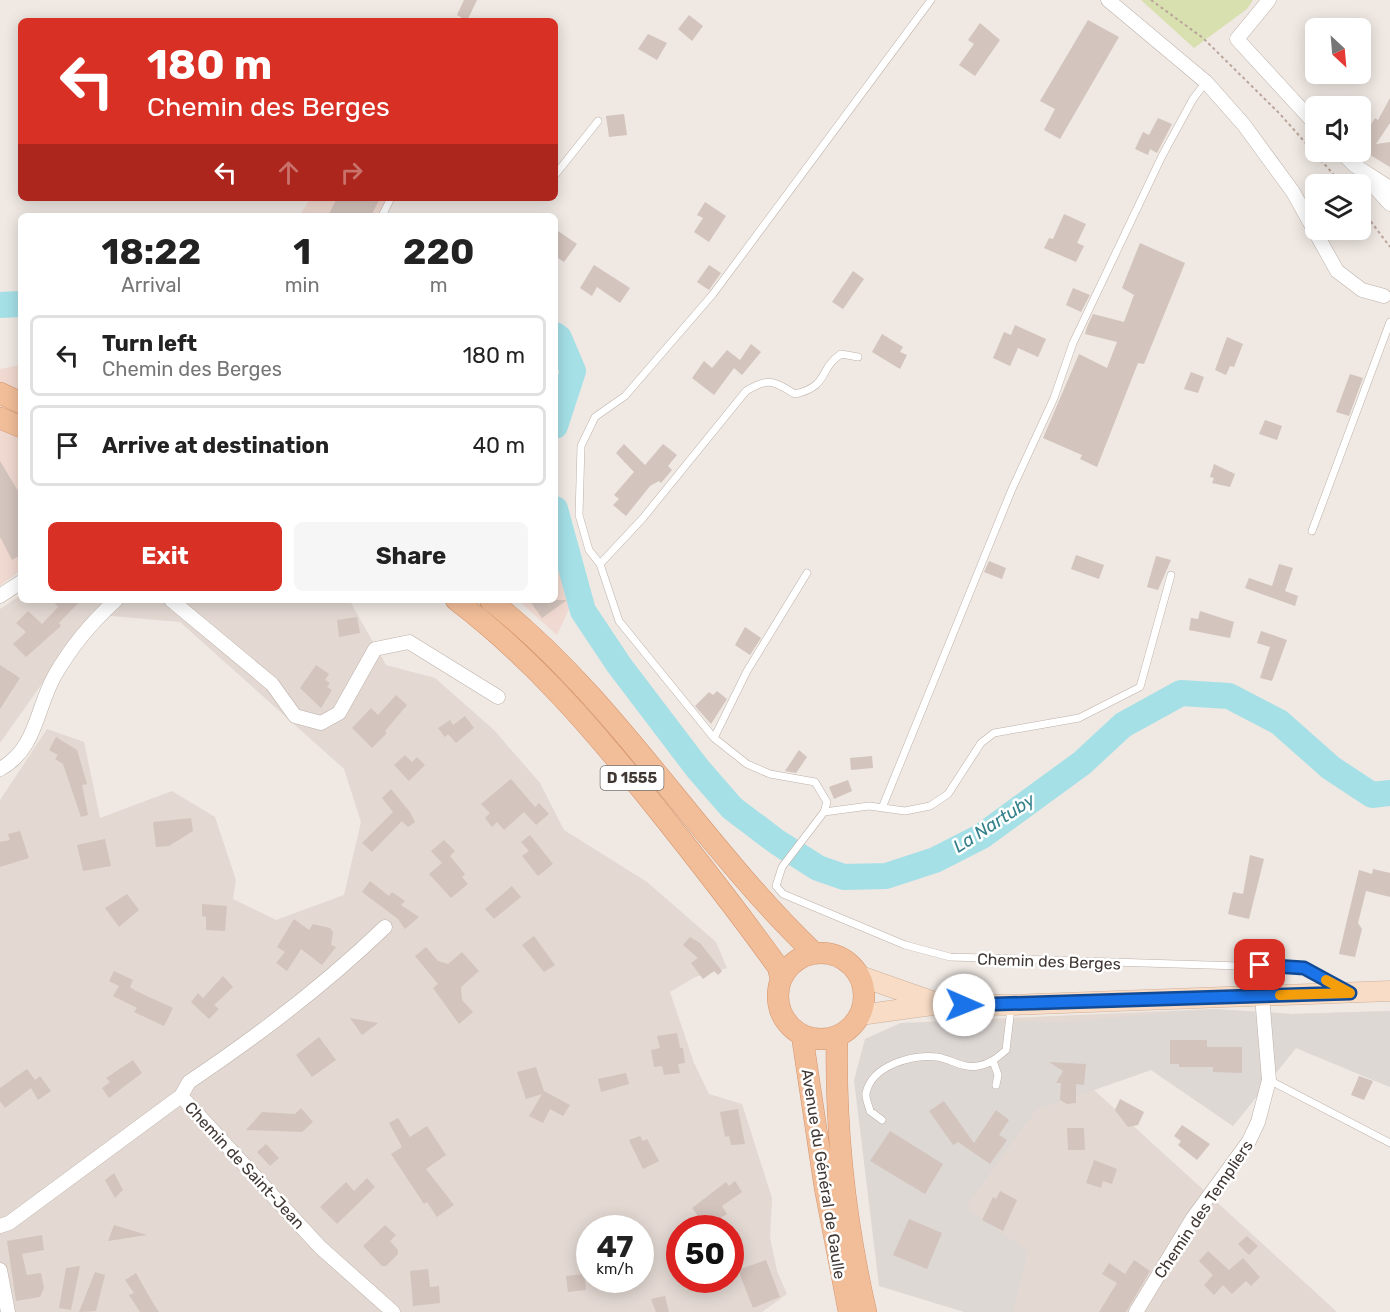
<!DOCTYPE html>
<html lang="en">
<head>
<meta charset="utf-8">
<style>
	:root { --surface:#fff; --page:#f6f6f6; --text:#222; --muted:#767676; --line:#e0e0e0; --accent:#d93025 }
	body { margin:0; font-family:Rubik,sans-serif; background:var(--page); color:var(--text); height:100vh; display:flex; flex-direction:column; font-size:22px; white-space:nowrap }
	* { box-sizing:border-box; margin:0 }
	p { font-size:20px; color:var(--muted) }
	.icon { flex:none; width:33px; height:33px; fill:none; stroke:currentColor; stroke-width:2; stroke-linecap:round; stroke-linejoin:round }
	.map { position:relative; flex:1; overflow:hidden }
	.details { position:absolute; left:18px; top:213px; width:540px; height:390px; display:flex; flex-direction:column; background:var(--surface); border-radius:9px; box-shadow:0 3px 15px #0003 }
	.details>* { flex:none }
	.hud { position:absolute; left:18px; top:18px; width:540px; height:183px; border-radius:9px; box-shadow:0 3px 15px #0003; background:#d93025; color:#fff; overflow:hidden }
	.needle { width:39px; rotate:154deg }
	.tools { position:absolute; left:1305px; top:18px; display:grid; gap:12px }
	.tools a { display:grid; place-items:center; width:66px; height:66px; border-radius:9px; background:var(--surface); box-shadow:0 3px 15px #0003; font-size:30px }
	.speed { position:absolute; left:576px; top:1215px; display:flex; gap:12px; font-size:30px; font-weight:700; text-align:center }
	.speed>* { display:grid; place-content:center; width:78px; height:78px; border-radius:50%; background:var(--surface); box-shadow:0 3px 15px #0003; line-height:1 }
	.speed small { font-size:15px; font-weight:400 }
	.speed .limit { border:9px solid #d22; background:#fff; color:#111 }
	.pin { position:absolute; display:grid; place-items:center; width:51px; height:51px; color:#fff; margin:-26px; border-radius:12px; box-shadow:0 3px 9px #0006 }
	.me { position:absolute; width:66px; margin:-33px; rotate:91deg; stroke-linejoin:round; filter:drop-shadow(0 0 4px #0008) }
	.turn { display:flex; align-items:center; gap:21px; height:126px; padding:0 30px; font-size:27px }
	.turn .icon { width:78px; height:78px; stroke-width:2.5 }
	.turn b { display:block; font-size:42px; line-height:51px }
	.lanes { display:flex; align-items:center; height:57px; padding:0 30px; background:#0003; justify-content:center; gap:30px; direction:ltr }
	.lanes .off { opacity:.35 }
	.eta { display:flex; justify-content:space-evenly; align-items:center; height:102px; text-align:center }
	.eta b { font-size:36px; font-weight:700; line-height:42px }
	.cta { display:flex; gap:12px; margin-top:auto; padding:12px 30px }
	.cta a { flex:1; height:69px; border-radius:9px; background:var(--accent); color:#fff; font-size:24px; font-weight:700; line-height:69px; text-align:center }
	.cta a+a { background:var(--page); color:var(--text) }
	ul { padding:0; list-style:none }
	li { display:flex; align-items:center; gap:18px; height:81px; margin:0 12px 9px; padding:0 18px; border:3px solid var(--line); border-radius:9px }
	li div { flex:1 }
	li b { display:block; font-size:22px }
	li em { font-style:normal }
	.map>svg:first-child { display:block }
</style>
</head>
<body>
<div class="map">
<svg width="1390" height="1312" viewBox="0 0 1390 1312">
	<rect width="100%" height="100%" fill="#efe8e3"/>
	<path fill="#e3d8d2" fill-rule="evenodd" d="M21,595V600H345L351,603L386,665L435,678L494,730L540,783L564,830L647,882L716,942L727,968L695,977L670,992L694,1063L709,1094L742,1104L772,1198L770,1237L777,1271L787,1294L762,1312H0V800L47,729L84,742L100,818L172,791L215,817L236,880L233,899L276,920L344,895L361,822L344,769L180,622L100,615L46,678L0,743V609ZM590,1228H640V1280H590ZM680,1228H730V1280H680Z
		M1213,1009L1292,1014L1390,1011V1087L1296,1048L1233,1126L1151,1070L1094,1090L1337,1312H964L865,1039L901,1023Z"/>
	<path fill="#f0d9d0" d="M311,198H395L386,216H299Z
		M21,365V570L0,586V369Z
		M555,553L570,607L557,635L518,600H555Z"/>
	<path fill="#ded8d5" d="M1213,1009L1292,1014L1390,1011V1087L1296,1048L1233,1126L1151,1070L1036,1110L966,1207L1028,1251L1013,1312H964L879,1286L854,1080L865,1039L901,1023L1078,1021Z"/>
	<path fill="#d9e0b0" d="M1141,0H1253L1247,9L1194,48Z"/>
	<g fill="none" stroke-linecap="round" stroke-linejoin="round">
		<path stroke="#a5e0e7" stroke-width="26" d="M0,305L21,304
			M555,335L559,338L573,371L555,426
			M555,509L583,611L619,665L698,769L732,808L777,842L818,868L844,877L886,876L935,860L982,836L1082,763L1123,725L1181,693L1229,696L1279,722L1331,768L1372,795L1390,793"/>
	</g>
	<path fill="#d3c4bd" d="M464,0H477L467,21L457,15Z
		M689,15L703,26L692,41L678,29Z
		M1088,20L1119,37L1060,139L1044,130L1055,109L1040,101Z
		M980,23L1000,40L975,76L959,65L974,44L968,40Z
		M648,34L667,43L657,60L638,49Z
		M1390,98V123L1376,144L1390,142V167L1360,149V122L1369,128L1375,118L1378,120Z
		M624,114L627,135L609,137L606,116Z
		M1158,118L1172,124L1157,153L1150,149L1148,155L1135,149L1143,132L1149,135Z
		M337,198H380L371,216H328Z
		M705,202L726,216L709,242L694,232L703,218L697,215Z
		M1064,214L1086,224L1077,243L1084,246L1076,262L1044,248L1049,238L1053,239Z
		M555,229L577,244L564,262L555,256Z
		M1140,243L1185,263L1144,364L1138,363L1097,467L1080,459L1082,455L1043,438L1079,354L1107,368L1117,342L1085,334L1087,327L1093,314L1124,322L1134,295L1122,288Z
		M594,265L630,288L620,303L597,287L592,296L580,288Z
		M709,265L721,273L709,290L697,282Z
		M853,271L864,279L843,309L832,302Z
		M1073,288L1090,295L1081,312L1066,305Z
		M1015,325L1046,339L1038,357L1018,348L1010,366L993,358L1004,332L1011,335Z
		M882,334L903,347L900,352L907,355L900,369L872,352Z
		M1227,337L1243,344L1234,367L1230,366L1226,375L1215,370Z
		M751,344L761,352L742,375L734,368L714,395L692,378L704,361L712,368L727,350L740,360Z
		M1191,372L1204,377L1198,393L1184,389Z
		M1350,374L1363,378L1349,416L1336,412Z
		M1265,420L1282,426L1277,440L1259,434Z
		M624,444L645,465L663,444L677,455L668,466L672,470L661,483L659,481L650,486L626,516L613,505L619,499L614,495L634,472L616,453Z
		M0,461L21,496V555L12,560L0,537Z
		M1214,464L1235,474L1230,487L1212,483L1214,478L1210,477Z
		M1076,555L1104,565L1099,579L1071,569Z
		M1156,556L1171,560L1158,590L1147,587Z
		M989,561L1006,568L1002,579L984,572Z
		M1279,564L1293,568L1285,591L1298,596L1295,606L1245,588L1249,578L1272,586Z
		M52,600H81L59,623L61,626L26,657L13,644L26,632L16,623L28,611L42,624L58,607Z
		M529,600H567L542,618Z
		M1200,611L1234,622L1230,638L1189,630L1191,618L1198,619Z
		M357,617L360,633L339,637L337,620Z
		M745,627L761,638L750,655L735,645Z
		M1261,631L1287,640L1272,681L1260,678L1270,647L1257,643Z
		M0,665L20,678L0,709Z
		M316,665L329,674L325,680L330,683L327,687L332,690L321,708L300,688Z
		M717,691L727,699L711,724L695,706L709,692L713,695Z
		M396,695L407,705L385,731L387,733L372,748L352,728L371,708L378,715Z
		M465,716L474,728L456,743L448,734L445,737L438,728L450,720L453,725Z
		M56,737L77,750L87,784L82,785L88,815L81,817L63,764L55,759L58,755L49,750Z
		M799,750L807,757L796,773L785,771Z
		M405,755L412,762L417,757L425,765L409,781L394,765Z
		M872,756L873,768L851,770L850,758Z
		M511,779L535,807L539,803L549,814L536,825L524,812L504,830L497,822L492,827L485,818L490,813L481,804Z
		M848,780L852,791L834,799L829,787Z
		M391,789L410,812L415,822L408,827L402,821L372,852L362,843L393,812L382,798Z
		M191,818L193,831L169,846L156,847L153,822Z
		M20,831L29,858L0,867V842L10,840L8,834Z
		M530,835L553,864L538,876L522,856L529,851L521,842Z
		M105,839L111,866L83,871L77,845Z
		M444,840L455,851L450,856L465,874L462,877L468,884L451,898L429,874L442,863L431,851Z
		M1250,855L1264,859L1249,919L1228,914L1233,892L1243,894Z
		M1373,869L1390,873V897L1366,891L1358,923L1362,929L1355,957L1339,954L1359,870L1372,874Z
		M370,881L389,896L392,892L405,901L401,905L419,917L405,929L398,919L362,892Z
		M512,886L521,897L494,919L485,909Z
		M127,894L139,910L119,927L105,908Z
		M202,904L227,906L225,931L206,930V917L202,916Z
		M294,919L309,930L313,924L330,928L333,932L331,945L336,947L322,965L301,949L287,971L276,963L285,952L277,947Z
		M534,936L555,965L544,972L522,945Z
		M690,937L700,943L722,971L718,975L714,971L703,979L691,963L698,958L683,945Z
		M426,947L438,961L448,964L462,952L479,971L461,987L462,1000L473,1012L459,1024L433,988L438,984L415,956Z
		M114,971L133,980L130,987L136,991L173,1008L164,1026L134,1012L137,1008L113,996L119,986L109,981Z
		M223,976L233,987L214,1005L219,1009L209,1019L191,1002L198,993L203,998Z
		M350,1018L378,1023L362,1035Z
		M677,1033L680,1048H683L685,1063L678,1064L680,1073L664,1075L662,1066L654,1067L651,1050L660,1048L657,1036Z
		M319,1037L336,1060L312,1077L296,1055Z
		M1170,1040H1207V1047H1242V1073L1213,1072V1067H1179V1064H1170Z
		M133,1060L142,1073L109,1098L102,1088L110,1082L106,1078Z
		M1049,1062L1086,1064L1084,1085L1076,1084V1103L1067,1104L1060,1100L1061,1083H1056L1063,1071Z
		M536,1067L544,1091L570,1105L563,1116L550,1109L543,1123L529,1116L542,1094L526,1099L517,1072Z
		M27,1069L35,1080L40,1076L51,1091L38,1100L31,1088L5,1108L0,1101V1088Z
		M626,1073L629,1084L601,1092L598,1079Z
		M1359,1076L1373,1081L1364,1100L1351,1095Z
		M1120,1099L1144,1112L1138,1125L1128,1127L1115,1110Z
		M944,1101L974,1143L996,1110L1009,1120L999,1135L1007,1140L990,1164L958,1142L953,1145L929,1111Z
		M301,1108L313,1122L302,1132L246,1130L262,1112L295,1114Z
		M738,1109L745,1144L731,1145L729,1136L725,1137L720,1112Z
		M398,1118L410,1137L427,1126L446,1155L426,1169L454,1205L437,1217L427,1202L424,1204L391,1154L402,1147L389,1123Z
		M1182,1125L1210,1144L1197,1160L1178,1145L1181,1141L1174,1136Z
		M1067,1128H1084L1085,1150H1068Z
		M890,1131L943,1164L925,1194L870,1161Z
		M640,1136L643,1141L647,1139L659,1161L643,1169L629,1140Z
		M266,1144L279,1158L270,1166L257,1152Z
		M1094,1160L1117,1169L1112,1184L1103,1181L1101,1188L1086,1183Z
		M114,1173L123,1190L115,1198L105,1180Z
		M367,1178L375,1187L337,1224L320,1207L346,1182L354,1191Z
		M735,1181L742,1192L722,1206L727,1214L714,1222L709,1215L701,1220L692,1208L726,1182L729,1186Z
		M1000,1191L1017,1200L1003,1231L982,1220L993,1197L996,1199Z
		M909,1219L942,1233L927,1269L893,1255Z
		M114,1225L147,1235L108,1241Z
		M385,1225L396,1235L390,1241L398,1250V1254L386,1266H382L363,1246Z
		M42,1235L44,1250L22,1254L27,1275L41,1273L44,1288L40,1297L16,1301L7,1241Z
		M1247,1236L1258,1246L1249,1255L1238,1244Z
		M1208,1251L1229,1270L1243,1258L1260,1277L1251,1286L1246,1281L1232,1294L1223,1285L1214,1295L1204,1285L1213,1275L1199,1261Z
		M766,1260L780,1297L753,1308L738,1270Z
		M1134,1260L1150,1271L1126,1312H1099L1117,1283L1102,1274L1109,1263L1125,1274Z
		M80,1266L71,1310L59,1308L66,1268Z
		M428,1269L430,1287L439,1286L440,1303L413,1306L410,1271Z
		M95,1272L105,1275L96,1311L79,1312Z
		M136,1273L153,1303L159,1312H140L129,1295L134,1293L125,1280Z
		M584,1274L586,1290L568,1292L566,1276Z
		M665,1296L669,1312H656L651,1299Z"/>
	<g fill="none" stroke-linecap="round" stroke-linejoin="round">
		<g stroke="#bdb1aa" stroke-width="8">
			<path id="lane" d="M555,175L598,121
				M382,216L391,198
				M1312,531L1390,322
				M600,564L643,518L746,391C769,377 773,381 795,394C830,386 818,369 841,354L858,357
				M1171,575L1140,687L1079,718L994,733L981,743L948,794L930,806L905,811L869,806L824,812L782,867L776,886L783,894L905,945L950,957L1304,968L1340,988
				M714,738L747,671L807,573
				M882,808L1012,489L1054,398L1073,343L1162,156L1193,99L1206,82
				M824,812L827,802L815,782L770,774L747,764L714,738L619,621L600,564L589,550L579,515L581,446L595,417L625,396L713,294L931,0
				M993,1061L998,1075L996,1085
				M1269,1080L1390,1143
				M882,1120L870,1111C869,1106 865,1098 866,1093C872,1065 913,1054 937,1057C951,1059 963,1069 978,1066C990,1064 997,1058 1006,1050L1011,1008"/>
		</g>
		<g stroke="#bdb1aa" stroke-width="15">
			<path id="street" d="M1108,0L1206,82L1244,125L1293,192L1337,271L1362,290L1384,296
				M1269,0L1237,39L1316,125
				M1341,152L1354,165L1390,188
				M1367,179L1390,204
				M0,596L21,582
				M171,600L272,684L295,716L321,723L339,713L375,649L409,642L498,697
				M0,769C37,749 36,708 55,675C71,647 92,622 116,600
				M181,1096L189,1082C259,1035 324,986 385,927
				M0,1226L9,1223L181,1096L320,1247L393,1312
				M0,1270L8,1312
				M1136,1312L1193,1218L1249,1141L1258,1122L1269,1080L1262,996"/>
		</g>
		<g stroke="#ceb09a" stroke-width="21">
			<path id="secondary" d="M860,976L934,1002
				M860,1015L940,1004L1011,1005L1390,991"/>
		</g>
		<g stroke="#d5956c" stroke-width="22">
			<path id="primary" d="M0,393L21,403
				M0,418L21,427
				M456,600C531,657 591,727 650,800C694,855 737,910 778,967L781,979
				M490,600C617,700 698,842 814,953
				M778 996a43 43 0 1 1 86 0a43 43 0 1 1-86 0Z
				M802,1035L825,1188L849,1312
				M837,1036C835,1129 845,1221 866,1312"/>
		</g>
		<path stroke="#baa59a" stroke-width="2" stroke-dasharray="3 3" stroke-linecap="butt" d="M1151,0L1203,38L1280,114L1342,184
			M1360,207L1390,247"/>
		<use href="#lane" stroke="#fff" stroke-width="7"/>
		<use href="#street" stroke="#fff" stroke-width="14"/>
		<use href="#secondary" stroke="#f8dcc5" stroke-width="20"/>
		<use href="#primary" stroke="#f2be99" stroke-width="21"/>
	</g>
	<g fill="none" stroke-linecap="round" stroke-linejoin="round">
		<g stroke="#114b97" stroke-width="15">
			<path id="route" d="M964,1005L1350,993L1304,968L1260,965"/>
		</g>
		<use href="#route" stroke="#1a73e8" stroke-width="10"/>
		<path stroke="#f59e0b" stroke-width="10" d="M1280,995L1350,993L1326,980"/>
	</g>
	<g text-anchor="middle" stroke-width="5" stroke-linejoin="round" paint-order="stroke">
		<rect fill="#fff" stroke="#7a7471" stroke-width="1.5" x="600.5" y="766" width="63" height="24" rx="4.5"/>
		<g font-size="15" font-weight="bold" fill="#413834">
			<text x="632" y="783">D 1555</text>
		</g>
		<g font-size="16" fill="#413834" stroke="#fff">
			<text transform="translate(1049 961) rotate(2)" y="6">Chemin des Berges</text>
			<text transform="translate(245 1165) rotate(47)" y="6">Chemin de Saint-Jean</text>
			<text transform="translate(824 1174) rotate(81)" y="6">Avenue du Général de Gaulle</text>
			<text transform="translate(1203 1209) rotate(-56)" y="6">Chemin des Templiers</text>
		</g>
		<g font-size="18" font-style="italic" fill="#34808b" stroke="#fff">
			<text transform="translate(994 823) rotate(-33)" y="6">La Nartuby</text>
		</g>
	</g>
</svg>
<div class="tools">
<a><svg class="needle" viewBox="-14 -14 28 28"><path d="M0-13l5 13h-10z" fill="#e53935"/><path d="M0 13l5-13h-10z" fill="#767676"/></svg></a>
<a><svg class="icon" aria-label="sound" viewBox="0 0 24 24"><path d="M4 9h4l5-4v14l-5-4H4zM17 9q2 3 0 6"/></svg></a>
<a><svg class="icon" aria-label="layers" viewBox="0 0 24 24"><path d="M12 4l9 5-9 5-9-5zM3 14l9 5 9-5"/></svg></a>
</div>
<div class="speed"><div>47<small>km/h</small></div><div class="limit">50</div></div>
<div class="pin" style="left:1260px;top:965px;background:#d93025"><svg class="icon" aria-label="arrive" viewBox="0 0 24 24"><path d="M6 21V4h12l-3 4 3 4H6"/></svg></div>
<svg class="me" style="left:964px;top:1005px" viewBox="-20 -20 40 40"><circle r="19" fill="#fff"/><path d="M0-13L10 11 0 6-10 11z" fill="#1a73e8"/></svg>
<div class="hud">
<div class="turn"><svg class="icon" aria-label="left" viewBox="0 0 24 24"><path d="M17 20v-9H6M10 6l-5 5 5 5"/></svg><div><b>180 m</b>Chemin des Berges</div></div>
<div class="lanes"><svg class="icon" aria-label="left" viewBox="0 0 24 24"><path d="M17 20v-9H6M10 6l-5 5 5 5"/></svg><svg class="icon off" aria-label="ahead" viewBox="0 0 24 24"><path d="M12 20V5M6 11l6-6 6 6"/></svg><svg class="icon off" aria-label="right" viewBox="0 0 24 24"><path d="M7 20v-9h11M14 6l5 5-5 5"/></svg></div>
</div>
<section class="details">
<div class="eta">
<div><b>18:22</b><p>Arrival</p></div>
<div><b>1</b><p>min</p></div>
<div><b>220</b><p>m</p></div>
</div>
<ul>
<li><svg class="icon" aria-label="left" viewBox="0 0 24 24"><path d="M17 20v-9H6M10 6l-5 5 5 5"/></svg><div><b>Turn left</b><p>Chemin des Berges</p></div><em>180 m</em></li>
<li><svg class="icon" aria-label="arrive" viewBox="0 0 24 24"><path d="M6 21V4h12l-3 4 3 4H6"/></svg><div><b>Arrive at destination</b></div><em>40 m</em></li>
</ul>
<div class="cta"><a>Exit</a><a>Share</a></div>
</section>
</div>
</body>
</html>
